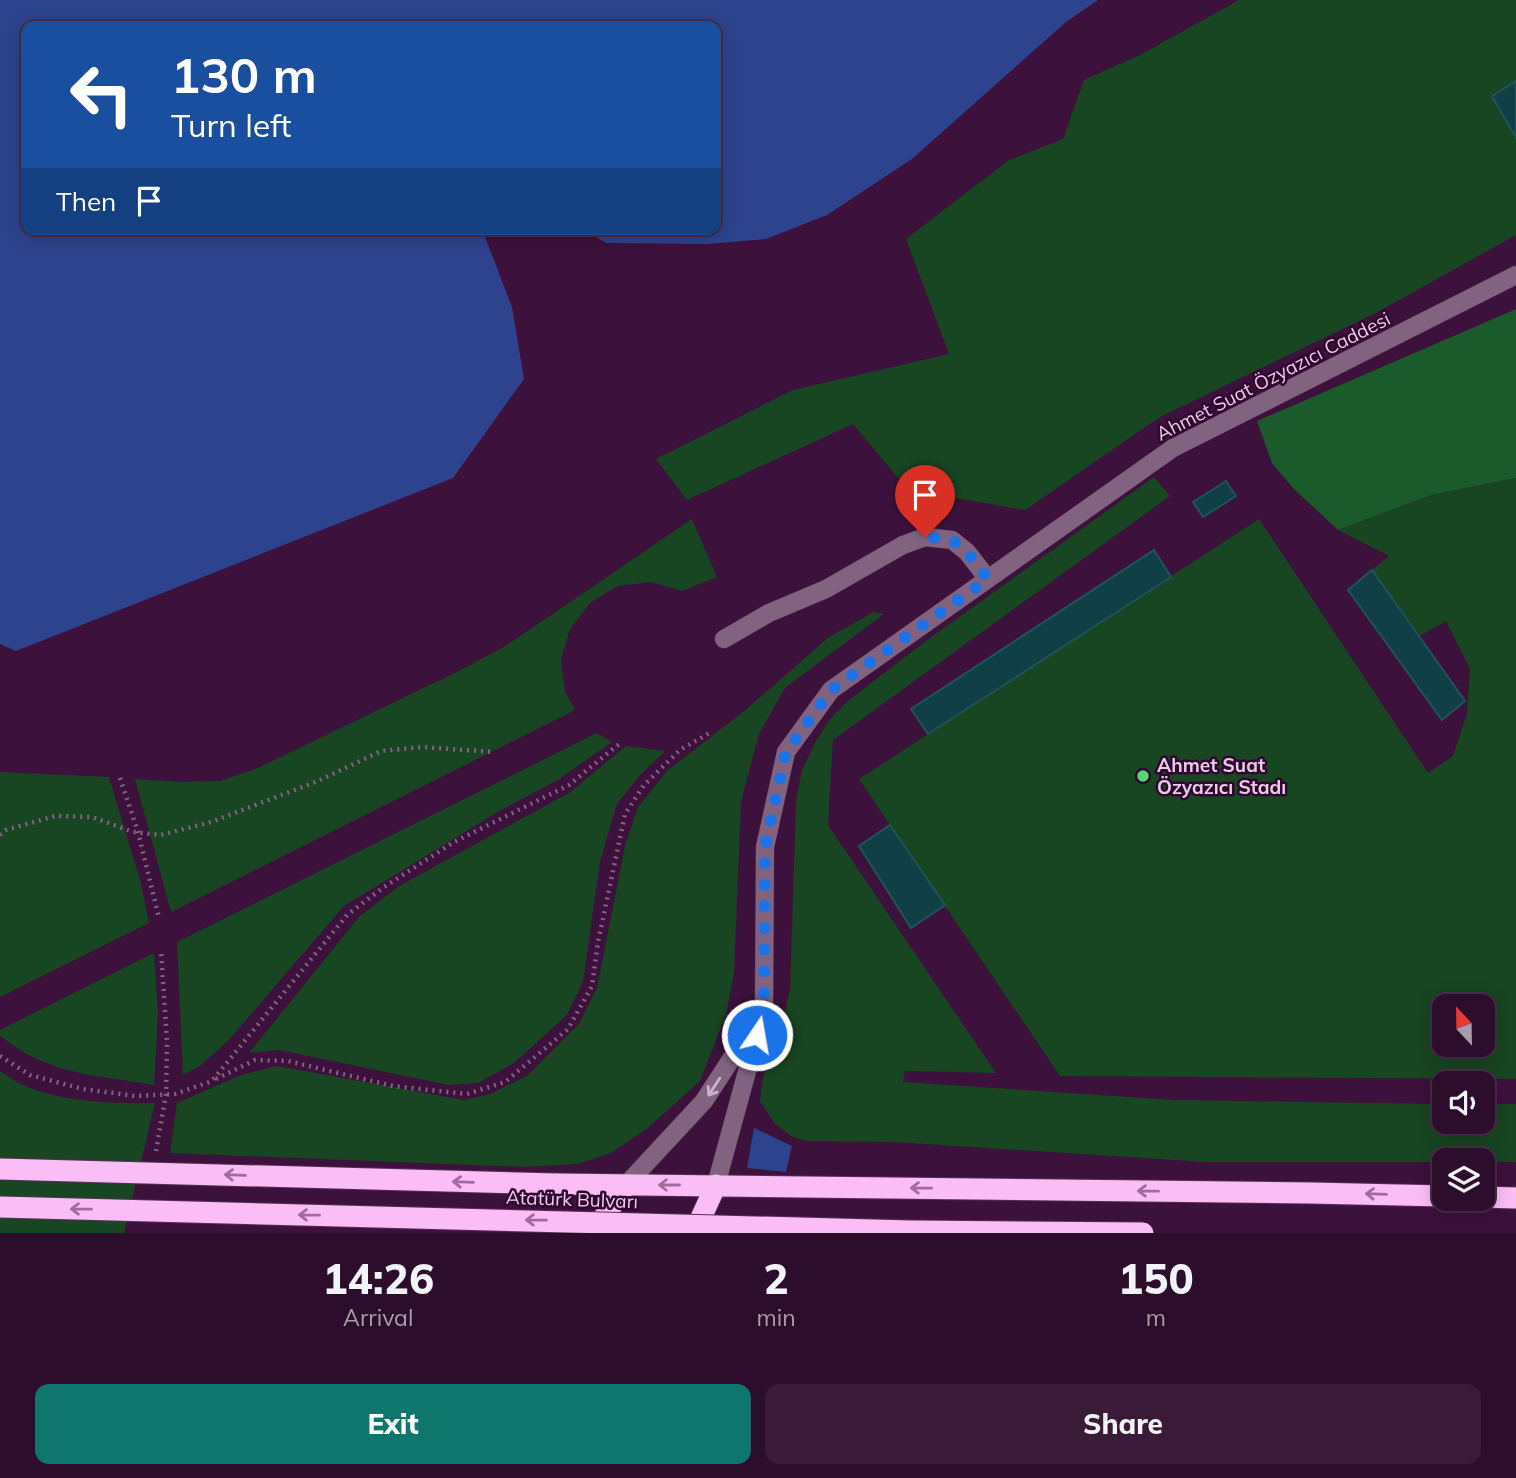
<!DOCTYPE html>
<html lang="en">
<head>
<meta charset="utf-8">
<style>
	:root { --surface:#2d0d2c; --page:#391b38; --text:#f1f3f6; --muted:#a79ca9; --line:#482d48; --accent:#0f766e }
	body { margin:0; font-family:Mulish,sans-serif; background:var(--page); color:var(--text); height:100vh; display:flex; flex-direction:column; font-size:26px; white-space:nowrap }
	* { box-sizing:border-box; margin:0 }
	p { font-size:23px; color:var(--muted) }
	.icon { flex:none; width:38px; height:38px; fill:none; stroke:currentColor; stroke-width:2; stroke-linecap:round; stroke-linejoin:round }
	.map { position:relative; height:1233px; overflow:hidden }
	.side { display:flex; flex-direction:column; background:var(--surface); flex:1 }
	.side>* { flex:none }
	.top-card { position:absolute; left:21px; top:21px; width:700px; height:214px; border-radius:14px; box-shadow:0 4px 18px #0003,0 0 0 2px var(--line); background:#1a4fa0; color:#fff; overflow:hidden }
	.needle { width:46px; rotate:338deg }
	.controls { position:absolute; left:1432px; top:994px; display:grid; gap:14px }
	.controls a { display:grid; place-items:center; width:63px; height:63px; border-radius:14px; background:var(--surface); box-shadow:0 4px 18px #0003,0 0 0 2px var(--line); font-size:35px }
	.pin { position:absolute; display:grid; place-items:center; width:60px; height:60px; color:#fff; margin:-72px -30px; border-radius:50% 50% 50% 0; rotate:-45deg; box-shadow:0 0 7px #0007 }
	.pin .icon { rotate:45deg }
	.me { position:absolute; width:77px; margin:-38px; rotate:12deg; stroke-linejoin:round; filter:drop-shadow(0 0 5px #0008) }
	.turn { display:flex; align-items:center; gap:24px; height:147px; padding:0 35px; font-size:32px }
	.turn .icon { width:91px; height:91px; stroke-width:2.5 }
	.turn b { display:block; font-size:49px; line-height:60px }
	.then { display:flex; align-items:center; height:66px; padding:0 35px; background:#0003; gap:14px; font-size:26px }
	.eta { display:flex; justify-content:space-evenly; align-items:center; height:119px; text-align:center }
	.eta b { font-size:42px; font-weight:800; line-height:49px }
	.button { display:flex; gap:14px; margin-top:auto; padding:14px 35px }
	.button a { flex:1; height:80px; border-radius:14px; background:var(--accent); color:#fff; font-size:28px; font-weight:800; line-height:80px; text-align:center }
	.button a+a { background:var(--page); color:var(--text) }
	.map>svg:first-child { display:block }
</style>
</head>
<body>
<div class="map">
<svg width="1516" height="1233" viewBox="0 0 1516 1233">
	<rect width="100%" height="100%" fill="#3c113b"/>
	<path fill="#184522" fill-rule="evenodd" d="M1239,0H1516V235L1376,313L1160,417L1025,510L908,490L853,424L687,500L656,459L793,390L949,354L906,239L1009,160L1063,139L1084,80L1140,55Z
		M1154,477L1170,496L833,740L828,825L996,1073L905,1071L903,1082L1175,1100L1444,1104V1122H1482V1104H1516V1162H1205L894,1142L806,1141L791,1136L775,1124L760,1101L763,1077L782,1022L790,990L796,801L802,770L816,741L830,719L849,700L930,638Z
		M1516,478V1079L1060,1076L859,779L1259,519L1428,773L1453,756L1467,713L1470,669L1446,621L1420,636L1372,570L1389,556L1338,530L1431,495ZM1444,1006H1482V1045H1444Z
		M692,519L717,577L682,591L651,582L618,586L590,603L570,629L561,660L565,692L575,710L171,912L135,779L181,782L220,781L258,768L463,669L507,645Z
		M874,612L884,614L785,688L759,734L741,802L734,973L726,1015L700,1081L648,1128L611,1153L578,1164L525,1167L170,1153L177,1103L241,1075L277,1066L464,1100L490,1094L527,1076L579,1024L597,988L625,846L638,807L667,771L743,712L829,637Z
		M597,733L612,742L558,780L501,810L344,906L228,1041L200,1066L183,1075L177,942Z
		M626,746L665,751L641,774L617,804L600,862L583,982L567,1015L514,1063L478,1083L449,1085L279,1050L249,1053L359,917L399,886L569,793Z
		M0,772L109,777L141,883L149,923L0,997Z
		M154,953L158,1014L154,1085C94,1075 50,1075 0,1036V1030Z
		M0,1071C8,1076 15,1082 24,1085C58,1102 117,1104 155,1103L124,1233H0Z"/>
	<path fill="#1b5b2b" d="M1516,309V478L1431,495L1338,530L1294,489L1272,463L1257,421Z"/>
	<path fill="#2e438d" d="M0,0H1098L1066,22L912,159L827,215L766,239L707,244L606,243L582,229H716V26H26V229H482L512,307L524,379L453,478L16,651L0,644Z
		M754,1128L792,1146L786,1172L747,1168Z"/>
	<path fill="#103f46" stroke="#21535a" stroke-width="2" d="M1516,81V138L1492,96Z
		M1226,481L1236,496L1203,517L1193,502Z
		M1154,550L1171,577L928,734L911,709Z
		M1372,570L1465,701L1442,720L1348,590Z
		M890,825L945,905L911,928L859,846Z"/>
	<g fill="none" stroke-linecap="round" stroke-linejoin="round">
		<g stroke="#582f56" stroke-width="19">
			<path id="minor" d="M724,639L769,613L826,589L903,545L925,537L952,540L967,552L988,579
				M626,1185L704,1101L754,1024
				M716,1185L764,1009L765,847L786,752L831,690L1173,448L1516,275"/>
		</g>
		<g stroke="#582f56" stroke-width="23">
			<path id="highway" d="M556,1184L1311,1193L1444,1196
				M1482,1197L1516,1198
				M593,1233L626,1185
				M694,1233L716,1185"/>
		</g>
		<path stroke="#856184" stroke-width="4.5" stroke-dasharray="2 5" stroke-linecap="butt" d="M120,778L138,832L159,918
			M0,835L6,830L55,816L92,817L133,832L161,835L211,822L318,781L381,751L422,747L494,752
			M0,1056L30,1075L83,1089L135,1096L175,1094L212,1081L347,915L384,887L454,842L569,785L619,744
			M216,1079L255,1060L288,1061L393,1086L467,1094L505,1082L568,1029L592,986L598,942L625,814L644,785L680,750L711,732
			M156,1151L166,1094L167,1042L161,950"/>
		<use href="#minor" stroke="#81637f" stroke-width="18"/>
		<use href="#highway" stroke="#fabdf6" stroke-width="21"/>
		<g stroke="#582f56" stroke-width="23" stroke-linecap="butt">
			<path id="highway-bridge" d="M0,1169L556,1184
				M0,1207L910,1231L1143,1233"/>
		</g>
		<use href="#highway-bridge" stroke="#fabdf6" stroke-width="21"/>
	</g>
	<defs><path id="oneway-shaft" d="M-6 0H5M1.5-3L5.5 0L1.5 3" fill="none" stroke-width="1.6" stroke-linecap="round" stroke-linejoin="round" transform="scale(1.75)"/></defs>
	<use stroke="#ceb2cc" href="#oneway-shaft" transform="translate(714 1087) rotate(123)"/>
	<g stroke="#a06b9d">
		<use href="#oneway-shaft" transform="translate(235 1175) rotate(-178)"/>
		<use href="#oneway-shaft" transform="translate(463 1182) rotate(-178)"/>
		<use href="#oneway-shaft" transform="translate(669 1185) rotate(-180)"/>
		<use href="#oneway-shaft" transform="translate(921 1188) rotate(-179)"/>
		<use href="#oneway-shaft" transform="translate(1148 1191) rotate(-179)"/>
		<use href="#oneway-shaft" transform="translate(1376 1194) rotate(-178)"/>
		<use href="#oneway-shaft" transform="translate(81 1209) rotate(-179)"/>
		<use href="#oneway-shaft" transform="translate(309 1215) rotate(-179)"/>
		<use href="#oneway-shaft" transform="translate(536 1220) rotate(-179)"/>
	</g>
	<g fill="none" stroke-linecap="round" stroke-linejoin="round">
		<path stroke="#1a73e8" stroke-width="12" stroke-dasharray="0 21.6" d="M757,1035L764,1009L765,847L786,752L831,690L988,579L967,552L952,540L925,537"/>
	</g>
	<circle fill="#54d672" stroke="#310631" stroke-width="2.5" cx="1143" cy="776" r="7"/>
	<g text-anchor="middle" stroke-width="5" stroke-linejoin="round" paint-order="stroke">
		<g font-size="19" fill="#e8cde6" stroke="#310631">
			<text transform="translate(1273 376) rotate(-27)" y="7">Ahmet Suat Özyazıcı Caddesi</text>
			<text transform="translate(572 1199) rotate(2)" y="7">Atatürk Bulvarı</text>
		</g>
		<g font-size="19" font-weight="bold" fill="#e8cde6" stroke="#310631" text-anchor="start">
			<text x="1157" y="772">Ahmet Suat<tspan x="1157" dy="22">Özyazıcı Stadı</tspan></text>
		</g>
	</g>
</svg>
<div class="controls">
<a><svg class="needle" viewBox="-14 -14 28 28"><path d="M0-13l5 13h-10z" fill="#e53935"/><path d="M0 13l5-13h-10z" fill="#a79ca9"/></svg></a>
<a><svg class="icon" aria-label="sound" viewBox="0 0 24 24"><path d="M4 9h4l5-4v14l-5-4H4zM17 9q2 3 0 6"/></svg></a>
<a><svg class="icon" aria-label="layers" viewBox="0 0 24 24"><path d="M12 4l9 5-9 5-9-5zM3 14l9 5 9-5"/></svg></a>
</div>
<div class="pin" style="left:925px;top:537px;background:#d93025"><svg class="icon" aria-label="arrive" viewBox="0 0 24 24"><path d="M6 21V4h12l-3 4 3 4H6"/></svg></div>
<svg class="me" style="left:757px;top:1035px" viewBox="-20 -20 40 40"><circle r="17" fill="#1a73e8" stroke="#fff" stroke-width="3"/><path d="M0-11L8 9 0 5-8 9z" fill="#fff"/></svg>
<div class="top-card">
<div class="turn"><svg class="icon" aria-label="left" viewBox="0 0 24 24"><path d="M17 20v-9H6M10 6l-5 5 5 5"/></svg><div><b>130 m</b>Turn left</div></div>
<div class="then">Then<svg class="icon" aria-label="arrive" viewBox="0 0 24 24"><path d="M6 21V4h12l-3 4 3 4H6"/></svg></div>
</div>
</div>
<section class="side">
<div class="eta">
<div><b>14:26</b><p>Arrival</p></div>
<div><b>2</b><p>min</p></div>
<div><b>150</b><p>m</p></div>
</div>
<div class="button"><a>Exit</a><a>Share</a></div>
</section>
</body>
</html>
